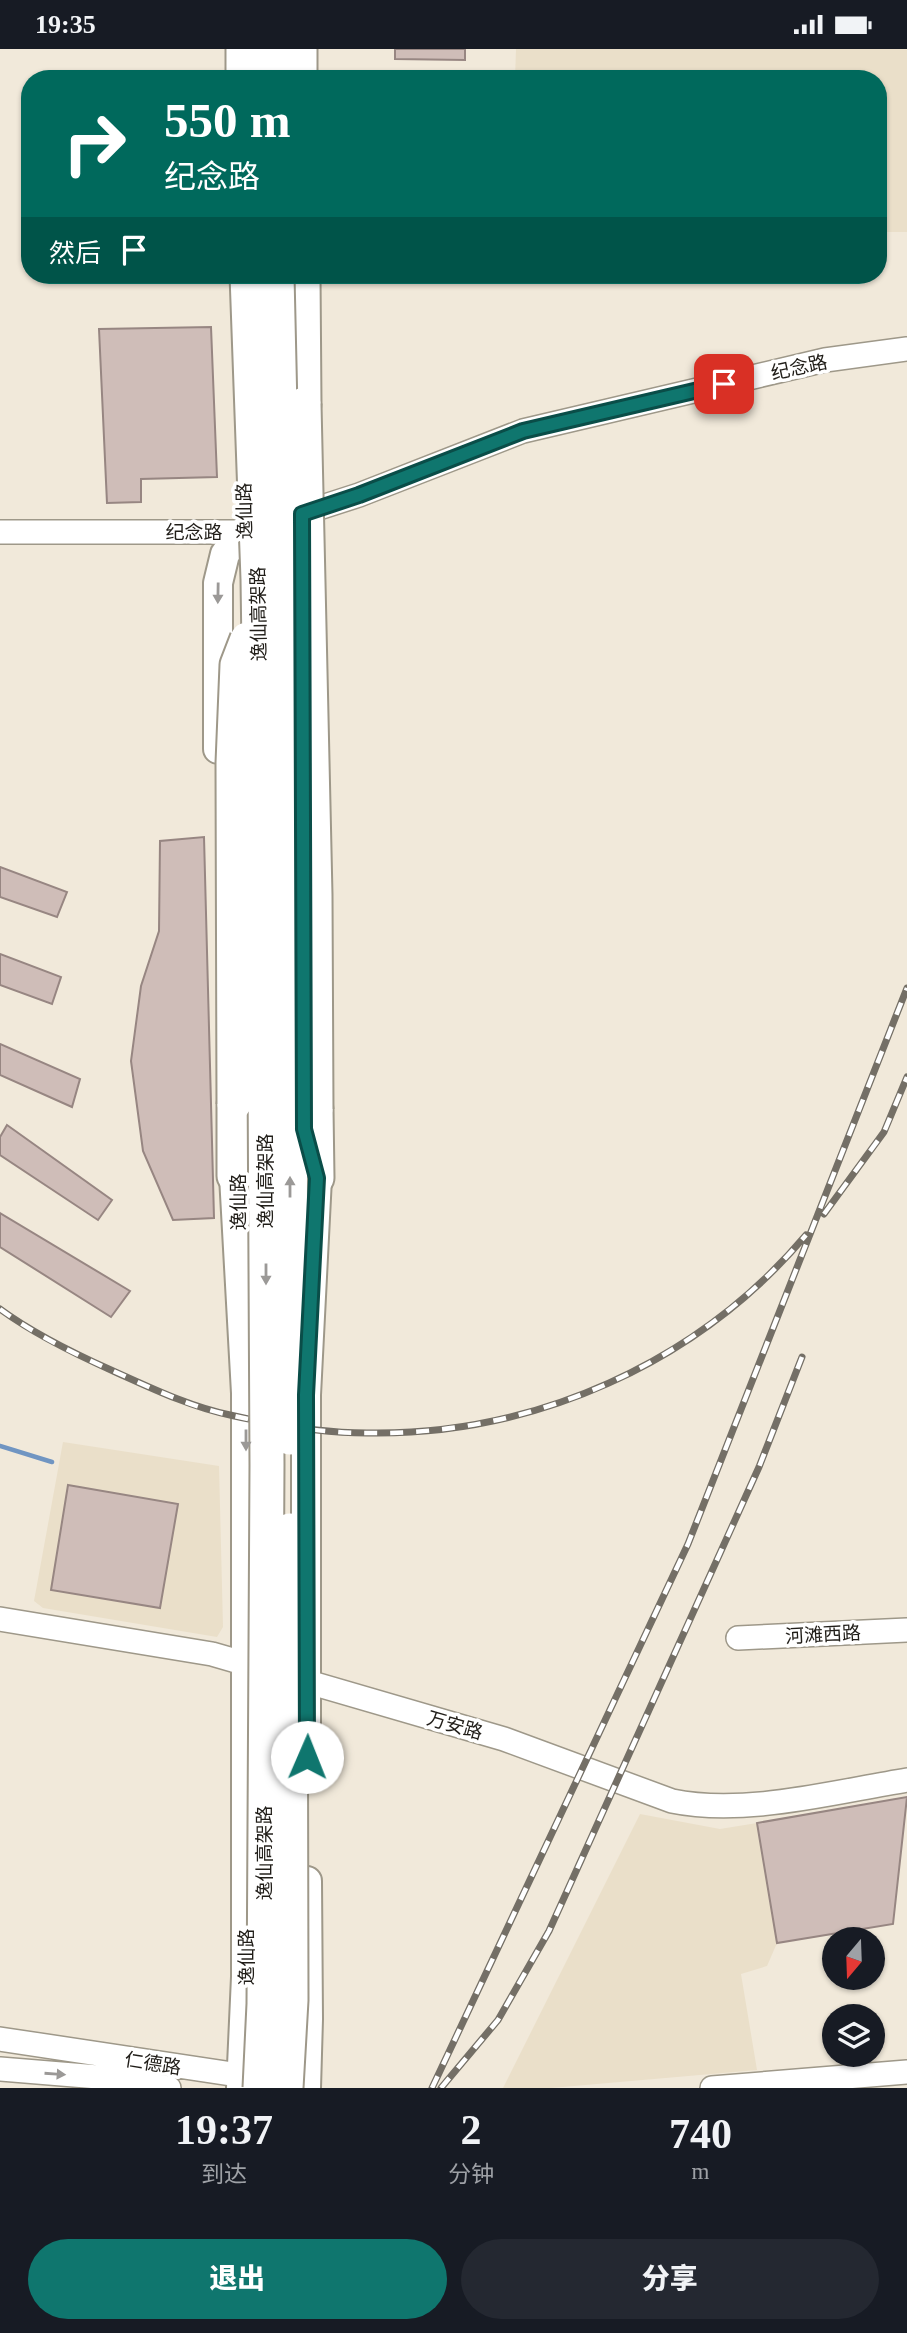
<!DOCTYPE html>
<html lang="zh">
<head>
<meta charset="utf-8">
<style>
	:root { --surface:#171b24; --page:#242831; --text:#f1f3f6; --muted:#9ea1a6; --accent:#0f766e }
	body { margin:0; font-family:"Times New Roman","Noto Sans SC",serif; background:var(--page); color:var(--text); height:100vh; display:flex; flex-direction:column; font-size:26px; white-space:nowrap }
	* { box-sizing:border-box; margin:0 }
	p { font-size:23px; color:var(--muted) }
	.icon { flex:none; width:38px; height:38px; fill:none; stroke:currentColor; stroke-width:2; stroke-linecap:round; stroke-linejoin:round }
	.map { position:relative; height:2039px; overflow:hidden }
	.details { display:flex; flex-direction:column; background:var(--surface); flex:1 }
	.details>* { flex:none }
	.guide { position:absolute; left:21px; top:21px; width:866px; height:214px; border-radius:28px; box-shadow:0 2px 5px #0004; background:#00695c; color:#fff; overflow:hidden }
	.needle { width:46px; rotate:199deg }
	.controls { position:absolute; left:822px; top:1878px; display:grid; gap:14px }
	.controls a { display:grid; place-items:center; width:63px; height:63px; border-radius:50%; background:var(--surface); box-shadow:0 2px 5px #0004; font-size:35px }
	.pin { position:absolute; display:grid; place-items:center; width:60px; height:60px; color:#fff; margin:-30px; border-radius:14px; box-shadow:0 4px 10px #0006 }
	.me { position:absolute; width:77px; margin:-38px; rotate:1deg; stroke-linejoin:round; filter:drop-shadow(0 0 5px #0008) }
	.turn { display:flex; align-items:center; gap:24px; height:147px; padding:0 28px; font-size:32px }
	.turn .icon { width:91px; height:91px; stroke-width:2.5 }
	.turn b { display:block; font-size:49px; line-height:60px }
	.then { display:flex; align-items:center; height:66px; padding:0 28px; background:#0003; gap:14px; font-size:26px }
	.eta { display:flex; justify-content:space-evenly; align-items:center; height:119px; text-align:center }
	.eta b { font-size:42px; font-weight:800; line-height:49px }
	.button { display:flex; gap:14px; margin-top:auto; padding:14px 28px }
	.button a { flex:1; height:80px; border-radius:42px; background:var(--accent); color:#fff; font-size:28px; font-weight:800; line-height:80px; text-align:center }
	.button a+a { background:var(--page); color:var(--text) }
	.status { display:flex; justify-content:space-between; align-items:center; height:49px; padding:0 35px; background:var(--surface); direction:ltr }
	.status svg { height:19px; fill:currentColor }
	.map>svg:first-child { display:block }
</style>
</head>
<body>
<div class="status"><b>19:35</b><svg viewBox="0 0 49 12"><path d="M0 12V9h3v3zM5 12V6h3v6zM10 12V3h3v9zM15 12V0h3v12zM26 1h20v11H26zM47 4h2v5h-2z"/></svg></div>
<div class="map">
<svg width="907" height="2039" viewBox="0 0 907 2039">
	<rect width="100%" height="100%" fill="#f1e9da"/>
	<path fill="#eadfc9" d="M516,0H907V183H879L878,30H515Z
		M63,1393L219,1417L223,1578L217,1588L43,1559L34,1552Z
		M640,1765L720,1780L757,1774L777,1894L767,1917L741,1925L757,2021L551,2039H503Z"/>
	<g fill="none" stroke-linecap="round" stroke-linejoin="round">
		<path stroke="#7095c2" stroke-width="4.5" d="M0,1397L52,1413"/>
	</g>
	<path fill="#cfbdb8" stroke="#978682" stroke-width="2" d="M395,0H465V11L395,10Z
		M211,278L217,428L141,430V453L107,454L99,280Z
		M204,788L214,1169L173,1171L143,1102L131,1012L141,937L159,882L160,792Z
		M0,818L67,843L57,868L0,848Z
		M0,905L61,928L52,955L0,936Z
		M0,995L80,1030L72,1058L0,1026Z
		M7,1076L112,1151L98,1171L0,1106V1088Z
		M0,1164L130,1242L111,1268L0,1198Z
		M68,1436L178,1455L160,1559L51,1541Z
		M907,1748L893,1875L777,1894L757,1774Z"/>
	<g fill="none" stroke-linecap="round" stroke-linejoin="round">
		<g stroke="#9e9889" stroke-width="26">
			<path id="minor" d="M294,467L359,446L523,382L825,311L907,300
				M0,483H243L255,480
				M0,1570L212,1605L504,1690L672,1752C745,1767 833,1743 907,1731
				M738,1589L907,1581
				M0,1990L258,2029
				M0,2020L110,2029L169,2039
				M712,2039L907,2023"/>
		</g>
		<g stroke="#9e9889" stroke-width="32">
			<path id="major" d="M218,700V534L225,505L243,483
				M306,1721V1346L317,1129L311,1108
				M241,2039L246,1928V1344L234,1127L241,1106
				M306,2039L308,1970L307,1832"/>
		</g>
		<g stroke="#9e9889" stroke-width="37">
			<path id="highway" d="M243,0V30
				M275,0V30
				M300,30V0
				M303,226L304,355
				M316,1060L317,1129
				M234,1127V1055"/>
		</g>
		<use href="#minor" stroke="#fff" stroke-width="23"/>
		<use href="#major" stroke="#fff" stroke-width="28"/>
		<use href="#highway" stroke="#fff" stroke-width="33"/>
		<g stroke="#746f66" stroke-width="7">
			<path id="rail" d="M824,1165L884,1083L907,1028
				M0,1260C34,1285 73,1304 111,1321C149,1338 190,1358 230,1366C274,1376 321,1384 367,1384C534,1387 698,1314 806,1186
				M432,2039L688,1495L907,939
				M441,2039L498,1971L549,1882L759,1418L802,1308"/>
		</g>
		<use href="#rail" stroke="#fff" stroke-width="4.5" stroke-dasharray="13" stroke-linecap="butt"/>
		<g stroke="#9e9889" stroke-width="37" stroke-linecap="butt">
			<path id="highway-bridge" d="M247,226L258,530L265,1020L267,1416L264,1955L260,2039
				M277,226L291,852L290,1389
				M304,355L315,846L316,1060
				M234,1055L233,714L237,616L247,590
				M286,2039L291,1951L290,1481"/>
		</g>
		<use href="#highway-bridge" stroke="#fff" stroke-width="33"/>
	</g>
	<defs><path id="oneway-solid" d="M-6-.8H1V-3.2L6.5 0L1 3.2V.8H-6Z" transform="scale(1.75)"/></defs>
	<g fill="#9b9997">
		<use href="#oneway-solid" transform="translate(218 544) rotate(91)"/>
		<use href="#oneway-solid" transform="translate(290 1138) rotate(-90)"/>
		<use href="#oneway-solid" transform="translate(266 1225) rotate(90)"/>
		<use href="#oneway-solid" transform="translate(246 1391) rotate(90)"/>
		<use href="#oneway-solid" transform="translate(55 2025) rotate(4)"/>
	</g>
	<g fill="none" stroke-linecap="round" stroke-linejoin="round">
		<g stroke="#0a4d48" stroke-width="18">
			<path id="route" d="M307,1708L306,1346L317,1129L304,1080L302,465L359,446L523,382L724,335"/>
		</g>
		<use href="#route" stroke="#0f766e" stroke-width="12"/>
	</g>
	<g text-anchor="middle" stroke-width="7" stroke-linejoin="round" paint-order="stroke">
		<g font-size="19" fill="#201d18" stroke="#fff">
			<text transform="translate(799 318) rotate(-12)" y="7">纪念路</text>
			<text transform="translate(244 462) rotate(-91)" y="7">逸仙路</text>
			<text x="194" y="490">纪念路</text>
			<text transform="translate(258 565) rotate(-91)" y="7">逸仙高架路</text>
			<text transform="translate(265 1132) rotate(-90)" y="7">逸仙高架路</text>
			<text transform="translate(238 1153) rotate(-90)" y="7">逸仙路</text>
			<text transform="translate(823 1585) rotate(-3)" y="7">河滩西路</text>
			<text transform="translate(455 1676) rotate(16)" y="7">万安路</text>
			<text transform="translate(264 1804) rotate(-90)" y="7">逸仙高架路</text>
			<text transform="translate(246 1908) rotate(-90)" y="7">逸仙路</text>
			<text transform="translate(153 2014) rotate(9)" y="7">仁德路</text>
		</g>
	</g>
</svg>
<div class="controls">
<a><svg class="needle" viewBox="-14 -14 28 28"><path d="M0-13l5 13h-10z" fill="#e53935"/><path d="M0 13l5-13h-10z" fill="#9ea1a6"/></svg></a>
<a><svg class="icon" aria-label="layers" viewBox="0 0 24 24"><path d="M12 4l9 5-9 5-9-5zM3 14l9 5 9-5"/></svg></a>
</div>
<div class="pin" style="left:724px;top:335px;background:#d93025"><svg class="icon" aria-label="arrive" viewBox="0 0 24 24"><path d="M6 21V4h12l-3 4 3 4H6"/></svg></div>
<svg class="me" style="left:307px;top:1708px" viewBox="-20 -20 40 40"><circle r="19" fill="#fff"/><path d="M0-13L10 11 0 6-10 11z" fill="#0f766e"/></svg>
<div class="guide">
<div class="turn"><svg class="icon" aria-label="right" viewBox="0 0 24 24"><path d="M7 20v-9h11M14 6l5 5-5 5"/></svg><div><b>550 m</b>纪念路</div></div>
<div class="then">然后<svg class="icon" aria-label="arrive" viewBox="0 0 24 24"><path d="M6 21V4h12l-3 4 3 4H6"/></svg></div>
</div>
</div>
<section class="details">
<div class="eta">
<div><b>19:37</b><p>到达</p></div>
<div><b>2</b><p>分钟</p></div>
<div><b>740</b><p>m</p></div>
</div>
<div class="button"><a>退出</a><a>分享</a></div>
</section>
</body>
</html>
